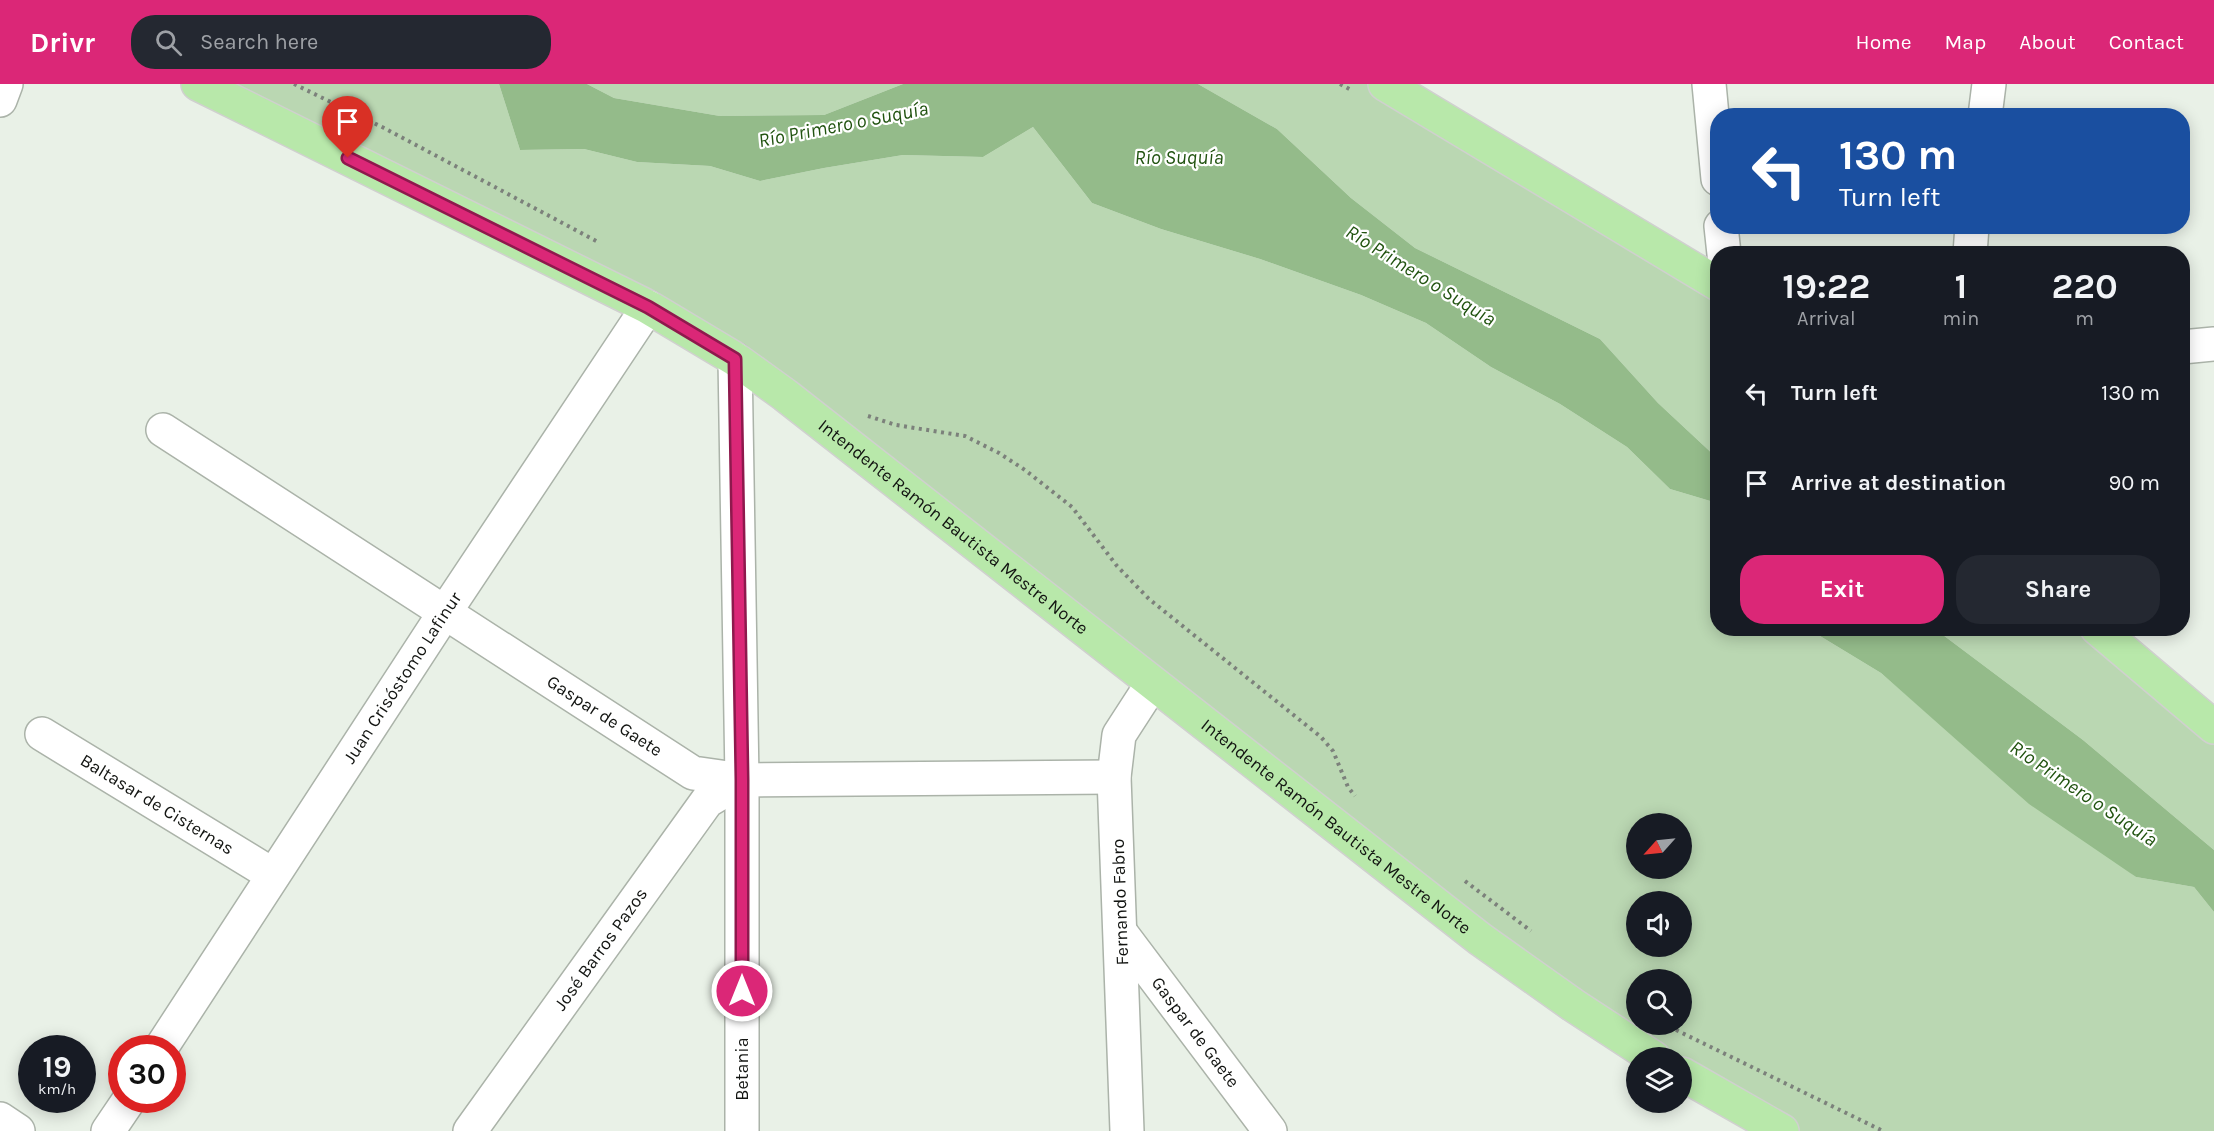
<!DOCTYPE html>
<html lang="en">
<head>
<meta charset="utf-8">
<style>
	:root { --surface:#171b24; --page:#242831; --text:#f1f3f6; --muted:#9ea1a6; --accent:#db2777 }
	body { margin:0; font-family:Karla,sans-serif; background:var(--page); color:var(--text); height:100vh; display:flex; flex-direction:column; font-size:22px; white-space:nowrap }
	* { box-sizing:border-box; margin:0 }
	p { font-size:20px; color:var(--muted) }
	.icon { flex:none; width:33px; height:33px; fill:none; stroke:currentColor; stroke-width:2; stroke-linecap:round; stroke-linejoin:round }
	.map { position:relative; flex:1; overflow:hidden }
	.side { position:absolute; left:1710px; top:162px; width:480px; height:390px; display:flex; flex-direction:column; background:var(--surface); border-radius:24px; box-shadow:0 3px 15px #0003 }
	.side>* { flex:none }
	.banner { position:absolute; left:1710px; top:24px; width:480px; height:126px; border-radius:24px; box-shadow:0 3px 15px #0003; background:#1a4fa0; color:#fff; overflow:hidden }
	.needle { width:39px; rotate:243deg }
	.fabs { position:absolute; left:1626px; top:729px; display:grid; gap:12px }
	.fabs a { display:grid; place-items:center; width:66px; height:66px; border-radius:50%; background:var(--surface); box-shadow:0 3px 15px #0003; font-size:30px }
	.speed { position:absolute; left:18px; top:951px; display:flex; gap:12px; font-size:30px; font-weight:700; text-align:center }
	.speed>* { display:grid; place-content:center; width:78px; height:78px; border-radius:50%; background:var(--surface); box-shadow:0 3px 15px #0003; line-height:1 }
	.speed small { font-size:15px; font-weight:400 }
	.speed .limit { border:9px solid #d22; background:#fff; color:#111 }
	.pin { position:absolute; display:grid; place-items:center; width:51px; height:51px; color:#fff; margin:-62px -26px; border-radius:50% 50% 50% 0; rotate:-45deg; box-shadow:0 0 6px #0007 }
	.pin .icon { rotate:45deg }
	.me { position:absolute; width:66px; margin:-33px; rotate:0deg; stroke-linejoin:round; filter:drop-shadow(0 0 4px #0008) }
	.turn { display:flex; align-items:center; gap:21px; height:126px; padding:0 30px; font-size:27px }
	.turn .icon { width:78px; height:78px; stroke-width:2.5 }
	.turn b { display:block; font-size:42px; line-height:51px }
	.eta { display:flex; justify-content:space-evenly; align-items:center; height:102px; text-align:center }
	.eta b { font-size:36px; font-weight:700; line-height:42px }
	.primary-button { display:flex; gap:12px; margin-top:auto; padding:12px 30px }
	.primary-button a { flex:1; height:69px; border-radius:24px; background:var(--accent); color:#fff; font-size:24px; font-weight:700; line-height:69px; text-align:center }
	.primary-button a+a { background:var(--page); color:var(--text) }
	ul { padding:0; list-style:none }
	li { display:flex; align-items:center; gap:18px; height:90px; padding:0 30px }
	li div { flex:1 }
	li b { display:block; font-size:22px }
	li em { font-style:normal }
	header { display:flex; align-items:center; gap:36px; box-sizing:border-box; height:84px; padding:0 30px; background:var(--accent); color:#fff }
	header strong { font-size:28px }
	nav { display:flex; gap:33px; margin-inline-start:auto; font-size:21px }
	.search { width:420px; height:54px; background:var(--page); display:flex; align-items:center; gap:15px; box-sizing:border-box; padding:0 21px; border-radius:24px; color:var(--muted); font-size:22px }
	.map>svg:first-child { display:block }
</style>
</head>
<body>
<header>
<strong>Drivr</strong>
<div class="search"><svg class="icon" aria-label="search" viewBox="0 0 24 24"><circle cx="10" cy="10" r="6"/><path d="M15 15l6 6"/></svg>Search here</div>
<nav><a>Home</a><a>Map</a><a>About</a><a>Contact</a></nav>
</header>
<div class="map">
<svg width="2214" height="1047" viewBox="0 0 2214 1047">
	<rect width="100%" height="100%" fill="#e9f1e7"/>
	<path fill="#bad7b2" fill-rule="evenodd" d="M198,0H499L520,66L584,65L637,78L710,82L760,97L824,84L903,71L983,73L1033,43L1092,119L1161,145L1260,175L1361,211L1426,239L1491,283L1560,320L1627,363L1670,405L1717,419L1718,544L1815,545L1820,552L1881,589L1942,642L2136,793L2194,803L2214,828V1047H1782L1682,990V974L1654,973L785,311ZM1636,740H1682V784H1636ZM1636,818H1682V862H1636ZM1636,896H1682V940H1636Z
		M587,0H903L824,31L720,32L614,14Z
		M1198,0H1385L1717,200V374L1658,319L1600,255L1415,164L1351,114L1277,45Z
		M1935,545H2097L2214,643V766L2083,656Z"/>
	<path fill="#94bb8a" d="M499,0H587L614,14L720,32L824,31L903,0H1198L1277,45L1351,114L1415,164L1600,255L1658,319L1717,374V419L1670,405L1627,363L1560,320L1491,283L1426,239L1361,211L1260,175L1161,145L1092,119L1033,43L983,73L903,71L824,84L760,97L710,82L637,78L584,65L520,66Z
		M1815,545H1935L2083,656L2214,766V828L2194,803L2136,793L2029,720L1881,589L1820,552Z"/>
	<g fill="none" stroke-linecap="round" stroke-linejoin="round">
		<g stroke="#abb3a9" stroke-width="36">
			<g id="street">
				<path d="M1709,0L1718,95"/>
				<path d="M0,16L6,0"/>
				<path d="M1985,32L1989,0"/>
				<path d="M1721,142L1724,170"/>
				<path d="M1970,170L1972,142"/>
				<path d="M2182,263L2214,260"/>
				<path d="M735,275L742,696V1047"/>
				<path id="s1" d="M163,346L693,689L742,696L1114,693"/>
				<path id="s2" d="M42,650L273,791"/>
				<path id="s3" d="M1121,849L1270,1047"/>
				<path id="s4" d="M161,964L445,528L648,223"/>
				<path d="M0,1035L18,1047"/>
				<path d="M108,1047L129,1016"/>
				<path id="s5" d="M470,1047L707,717L742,696"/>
				<path d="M1127,1047L1114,693L1119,651L1152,600"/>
			</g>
		</g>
		<g stroke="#d0d0cf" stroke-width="36">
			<g id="primary">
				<path id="s6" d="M198,0L648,223L735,275L785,311L1480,855L1573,921L1654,974"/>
				<path d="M1385,0L1718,200"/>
				<path d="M2097,544L2214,643"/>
				<path d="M1682,990L1782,1047"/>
			</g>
		</g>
		<path stroke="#7c817b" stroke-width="4" stroke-dasharray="3 4.5" stroke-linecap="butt" d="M294,0L384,44L600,159
			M1340,0L1353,7
			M868,332L896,341L965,352L999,369L1025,386L1072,423L1117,482L1149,515L1321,653L1333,667L1348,703L1355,712
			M1465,797L1531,847
			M1676,946L1883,1047"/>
		<use href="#street" stroke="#fff" stroke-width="33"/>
		<use href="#primary" stroke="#b8e8aa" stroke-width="33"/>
	</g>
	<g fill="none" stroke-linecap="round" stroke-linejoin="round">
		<g stroke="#8e194d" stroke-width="15">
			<path id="route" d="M348,74L648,223L735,275L742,696V907"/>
		</g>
		<use href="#route" stroke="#db2777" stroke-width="10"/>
	</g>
	<g text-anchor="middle" stroke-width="4.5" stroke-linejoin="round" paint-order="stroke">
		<g font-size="18" fill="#121411" stroke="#fff">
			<text dy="6" stroke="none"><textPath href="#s6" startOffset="879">Intendente Ramón Bautista Mestre Norte</textPath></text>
			<text dy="6" stroke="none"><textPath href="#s4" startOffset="442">Juan Crisóstomo Lafinur</textPath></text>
			<text dy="6" stroke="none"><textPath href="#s1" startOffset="526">Gaspar de Gaete</textPath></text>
			<text dy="6" stroke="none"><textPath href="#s2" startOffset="135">Baltasar de Cisternas</textPath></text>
			<text dy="6" stroke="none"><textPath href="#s6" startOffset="1365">Intendente Ramón Bautista Mestre Norte</textPath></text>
			<text transform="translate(1120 818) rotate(-92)" y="6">Fernando Fabro</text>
			<text dy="6" stroke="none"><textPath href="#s5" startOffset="224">José Barros Pazos</textPath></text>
			<text dy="6" stroke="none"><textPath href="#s3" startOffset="124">Gaspar de Gaete</textPath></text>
			<text transform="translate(742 985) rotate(-90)" y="6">Betania</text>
		</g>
		<g font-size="20" font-style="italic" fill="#215310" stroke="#fff">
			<text transform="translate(843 40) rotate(-11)" y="7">Río Primero o Suquía</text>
			<text x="1179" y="80">Río Suquía</text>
			<text transform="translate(1421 191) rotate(32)" y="7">Río Primero o Suquía</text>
			<text transform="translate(2084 709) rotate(34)" y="7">Río Primero o Suquía</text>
		</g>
	</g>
</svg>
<div class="fabs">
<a><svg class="needle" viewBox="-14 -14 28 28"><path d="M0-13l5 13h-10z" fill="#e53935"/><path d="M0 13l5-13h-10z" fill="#9ea1a6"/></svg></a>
<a><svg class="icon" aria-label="sound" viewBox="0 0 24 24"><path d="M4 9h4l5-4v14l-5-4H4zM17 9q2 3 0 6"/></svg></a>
<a><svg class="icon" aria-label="search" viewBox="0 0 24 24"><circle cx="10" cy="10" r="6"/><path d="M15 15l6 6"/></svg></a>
<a><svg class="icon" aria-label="layers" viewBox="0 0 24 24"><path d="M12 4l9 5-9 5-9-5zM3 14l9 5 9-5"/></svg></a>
</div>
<div class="speed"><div>19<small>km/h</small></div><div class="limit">30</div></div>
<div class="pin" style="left:348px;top:74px;background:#d93025"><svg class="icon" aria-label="arrive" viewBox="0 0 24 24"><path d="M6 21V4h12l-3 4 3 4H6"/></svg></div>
<svg class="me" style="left:742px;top:907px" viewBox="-20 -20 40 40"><circle r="17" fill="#db2777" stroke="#fff" stroke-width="3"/><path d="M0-11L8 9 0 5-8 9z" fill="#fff"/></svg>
<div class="banner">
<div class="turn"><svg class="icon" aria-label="left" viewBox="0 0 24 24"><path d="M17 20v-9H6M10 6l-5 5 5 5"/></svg><div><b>130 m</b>Turn left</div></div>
</div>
<section class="side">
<div class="eta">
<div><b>19:22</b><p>Arrival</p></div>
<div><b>1</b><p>min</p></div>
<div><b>220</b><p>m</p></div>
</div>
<ul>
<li><svg class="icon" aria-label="left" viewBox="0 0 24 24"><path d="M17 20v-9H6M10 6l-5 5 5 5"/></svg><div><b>Turn left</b></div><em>130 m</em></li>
<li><svg class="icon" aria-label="arrive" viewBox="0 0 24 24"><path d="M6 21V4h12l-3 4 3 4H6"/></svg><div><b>Arrive at destination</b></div><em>90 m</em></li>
</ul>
<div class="primary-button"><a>Exit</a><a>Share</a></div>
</section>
</div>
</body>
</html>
